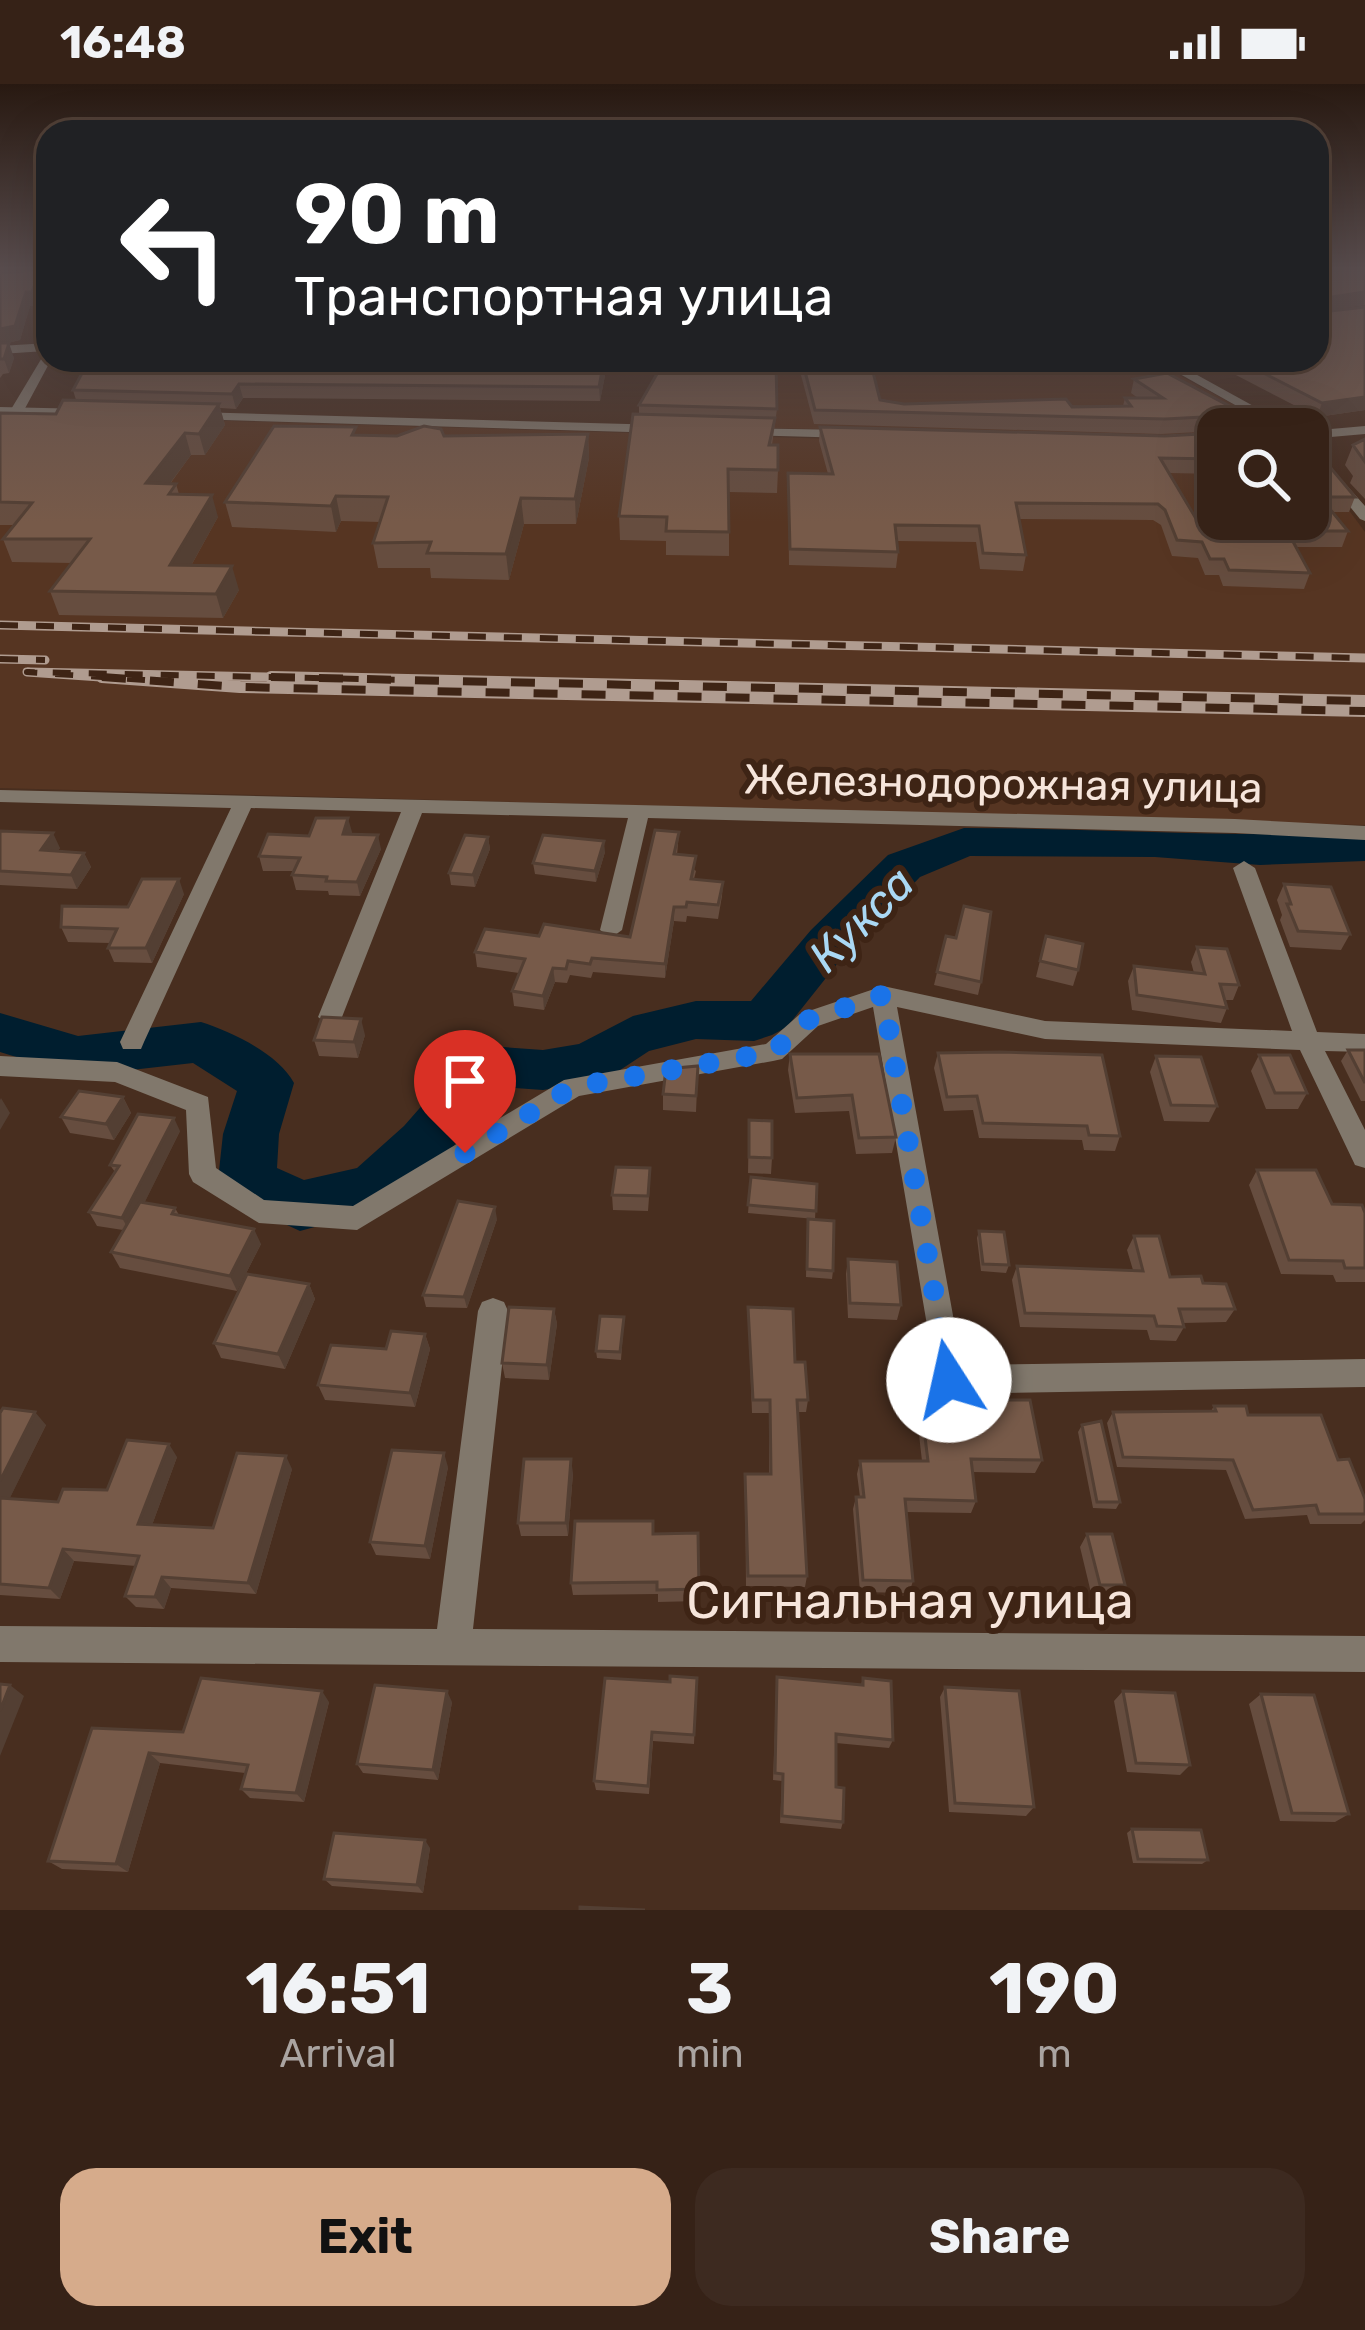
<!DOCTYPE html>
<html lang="en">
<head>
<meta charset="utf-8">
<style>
	:root { --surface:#362217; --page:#3d2a20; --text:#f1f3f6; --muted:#aaa4a1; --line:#503f36; --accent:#d6ab8b }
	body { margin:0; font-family:Rubik,sans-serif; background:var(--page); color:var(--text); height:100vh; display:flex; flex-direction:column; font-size:45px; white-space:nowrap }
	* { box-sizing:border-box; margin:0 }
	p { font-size:39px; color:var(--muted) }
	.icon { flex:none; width:66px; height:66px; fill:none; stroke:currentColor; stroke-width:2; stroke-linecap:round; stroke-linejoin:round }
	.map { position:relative; height:1826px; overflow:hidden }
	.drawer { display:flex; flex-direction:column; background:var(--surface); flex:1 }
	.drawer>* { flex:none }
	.top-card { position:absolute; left:36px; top:36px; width:1293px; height:252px; border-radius:36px; box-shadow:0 12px 48px #0002,0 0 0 3px var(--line); background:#202124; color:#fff; overflow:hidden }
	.tools { position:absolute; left:1197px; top:324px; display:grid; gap:24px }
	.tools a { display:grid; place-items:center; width:132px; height:132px; border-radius:24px; background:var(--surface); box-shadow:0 12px 48px #0002,0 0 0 3px var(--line); font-size:60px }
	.pin { position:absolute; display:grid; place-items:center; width:102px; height:102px; color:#fff; margin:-123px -51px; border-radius:50% 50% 50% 0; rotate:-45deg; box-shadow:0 0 12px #0007 }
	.pin .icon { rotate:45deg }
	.me { position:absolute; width:132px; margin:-66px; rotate:350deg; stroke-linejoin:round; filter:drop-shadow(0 0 9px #0008) }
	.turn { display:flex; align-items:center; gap:42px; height:252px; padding:0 60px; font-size:54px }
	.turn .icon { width:156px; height:156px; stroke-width:2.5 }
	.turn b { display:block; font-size:84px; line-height:102px }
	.eta { display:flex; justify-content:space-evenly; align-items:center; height:204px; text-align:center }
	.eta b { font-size:72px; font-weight:700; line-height:84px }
	.action { display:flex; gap:24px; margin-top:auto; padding:24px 60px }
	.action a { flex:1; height:138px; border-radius:36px; background:var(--accent); color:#111; font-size:48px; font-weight:700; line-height:138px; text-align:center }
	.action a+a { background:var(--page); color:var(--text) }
	.status { display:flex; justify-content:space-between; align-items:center; height:84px; padding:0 60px; background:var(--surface); direction:ltr }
	.status svg { height:33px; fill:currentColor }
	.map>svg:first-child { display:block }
</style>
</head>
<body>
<div class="status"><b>16:48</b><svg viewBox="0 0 49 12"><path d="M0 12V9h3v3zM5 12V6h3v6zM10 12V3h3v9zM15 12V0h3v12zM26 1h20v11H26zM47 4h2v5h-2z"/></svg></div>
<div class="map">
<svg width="1365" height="1826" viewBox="0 0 1365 1826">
	<rect width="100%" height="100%" fill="#482e1f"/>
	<path fill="#563522" d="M704,276H1151L1279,345H1218V350L1155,353L693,342Z
		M0,330L1072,362H1218V435H1308V371L1365,448V741L0,704Z"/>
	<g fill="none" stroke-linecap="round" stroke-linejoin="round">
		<path fill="#001e2f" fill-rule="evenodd" d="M964,744C1098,744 1231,754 1365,749V777L1260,781L1155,773L970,772L920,793L845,870L787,943L772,951L754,957L696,955L649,967L611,992L592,998L543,1006L501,1003L444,1074L395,1121L300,1147L226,1113L218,1096L223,1050L237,1007L193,979L78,992L0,968V929L78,952L201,938C232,948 279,970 294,999L279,1050L277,1084L304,1096L357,1084L404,1042L469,968L488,962L543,966L579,960L633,932L696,917H751L811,846L888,771Z"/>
		<path fill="#81786c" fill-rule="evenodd" d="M48,259L51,276L22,330H12L10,327L46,267L0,270V262Z
			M1308,358L1365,422V437L1360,435L1308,371Z
			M0,706L1235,735L1365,742V756L1235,749L648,734L622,846L611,854L600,846L628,734L422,729L342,933L330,942L318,933L401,728L251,724L144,958L141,965H123L120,958L231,724L0,718Z
			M1244,777L1255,784L1317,948L1365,950V968L1325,967L1365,1046V1084L1355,1081L1300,966L1045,955L897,923L962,1281L1365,1275V1303L949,1310L938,1306L873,923L818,942L782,975L773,977L579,1012L357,1146L259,1139L193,1098L189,1090L186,1026L115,998L0,992V972L117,978L208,1013L216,1084L264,1116L353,1122L564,996L766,960L800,930L883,902L1045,937L1292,947L1233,784Z
			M493,1214L504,1218L508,1227L473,1545L1365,1552V1588L0,1578V1542L437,1545L478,1227L482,1218Z"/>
		<path fill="#81786c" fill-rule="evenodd" d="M1155,276H1170L1295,345H1278Z
			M0,323L88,325L95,329L88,333L0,331Z
			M195,328L664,341L671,345L664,349L190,335L188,332Z
			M1365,342V350L1308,355V347Z
			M736,344L850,346L857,350L850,354L741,351L736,350Z"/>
		<g stroke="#b09c90" stroke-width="9">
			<path id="rail-far1" d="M0,541L1365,574
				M0,575L45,576
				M145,596L27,588L409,596"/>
		</g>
		<g stroke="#b09c90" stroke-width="12">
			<path id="rail" d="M102,593L240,603L1365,627
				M271,593L1365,617"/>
		</g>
		<use href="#rail-far1" stroke="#3e2415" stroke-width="6" stroke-dasharray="18" stroke-linecap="butt"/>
		<use href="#rail" stroke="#3e2415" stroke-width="8" stroke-dasharray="24" stroke-linecap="butt"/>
	</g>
	<path fill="#664d3f" d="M1317,183H1365V221L1321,227L1365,223V326L1317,333L1207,276H1317Z
		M0,189L45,200L37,221L30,222L20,256L7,259L14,274L9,289L3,290L0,294Z
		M608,276L600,317L243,314L236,325L220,324L225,341L205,371H191L170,400H176L179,410L218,433L191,482L239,506L223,534L59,531L50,507L72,479L12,478L3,455L14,441H0V329L56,330L76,316L73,306Z
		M641,276H776L777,325L772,361L778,386L777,409L729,408V472L666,471V457L620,456L619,432L639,330V321L664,278L641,279Z
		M797,276H870L880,316L904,320L1123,322L1125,314H1138L1131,309L1134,295L1273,345H1218V347L1161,350L814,340Z
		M971,276H1117L1116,280L1033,289L1019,279L980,283Z
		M820,343L1165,352L1218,349V390L1169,389L1204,448L1282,451L1270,435H1308L1310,383L1355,413L1349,428H1333L1348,447L1342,463H1296L1310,489L1304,505L1223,502L1219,491H1205L1198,474L1172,472L1161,441L1153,436L1019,435L1026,471L1023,487L980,485L976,458L897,457L898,468L896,484L789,481L788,389L828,390L819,357Z
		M588,350L589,374L576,440H524L509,496L431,494L430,484H378L373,459L380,438L341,437L336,448L232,443L225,418L358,351L444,352Z
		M1365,355V415L1350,399L1353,392L1345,381L1353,361Z
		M0,747L60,764L57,767L84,769L91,783L77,805L0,801Z
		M352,748L351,750L381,765L360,812L329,811L328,807L296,806L292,791L294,787H263L259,772L309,752Z
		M679,748L677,771L696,787L694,795L723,798L722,812L718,835L687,832L686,838L674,837L665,894L593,888L591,894L570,891L567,899L555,898L544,926L514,922L512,907L519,889L477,883L475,868L539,852L630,853Z
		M488,753L490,765L475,803L451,801L449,789Z
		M605,768L596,798L535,790L533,779Z
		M1284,800L1350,850L1341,866L1290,863L1280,836L1282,831L1277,816Z
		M184,810L152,879L114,878L108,864L110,859L68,858L61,843L128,823Z
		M946,852L981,898L978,911L934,901Z
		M1046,852L1078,886L1073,902L1036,893Z
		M1197,863L1239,901L1233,916H1225L1227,924L1221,939L1132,926L1128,897L1134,882L1194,889L1191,878Z
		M365,951L358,974L319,972L314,956Z
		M1348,966H1365V1017H1361L1341,977Z
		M938,969L1120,1052L1115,1067L1084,1066L1082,1056L979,1054L973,1026L944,1027L934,984Z
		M790,970H879L896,1053L892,1069L856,1070L849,1027L795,1029L788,986Z
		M1259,971L1307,1009L1298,1025H1266L1251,987Z
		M1156,972L1217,1022L1209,1038L1164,1037L1150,988Z
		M698,982L696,1028L663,1026V1010Z
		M123,1013L131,1029L114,1056L70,1049L61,1033Z
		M749,1036L772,1074L771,1090L748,1089Z
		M180,1047L144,1119L175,1124L179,1131L261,1160L237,1207L120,1184L111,1168L123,1146L97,1142L89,1128L115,1088L110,1081Z
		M1257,1086L1332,1120L1365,1129V1198H1336L1333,1191L1281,1190L1249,1101Z
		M751,1093L817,1100L815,1135L748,1129Z
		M650,1100L648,1127L613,1126L612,1111Z
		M497,1135L467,1224L426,1223L423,1211Z
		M807,1143L833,1187L832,1195L806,1193Z
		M979,1147L1009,1181L1006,1189L981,1187L977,1154Z
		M1134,1152L1170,1193L1203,1199L1235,1225L1226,1238L1183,1239L1184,1243L1176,1257L1150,1256L1147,1246L1020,1243L1012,1196L1017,1182L1133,1186L1127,1166Z
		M848,1175L901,1221L897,1236L848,1234L846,1190Z
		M309,1200L315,1215L285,1285L221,1274L214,1259Z
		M748,1223L795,1278L808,1316L806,1328H798L807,1492L805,1503L746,1502L745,1390H769V1329H752Z
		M554,1225L557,1240L549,1296L505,1294L502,1279Z
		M624,1233L621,1276L597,1274L596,1267Z
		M425,1250L430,1265L415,1323L325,1316L318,1301L386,1265Z
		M988,1316L1042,1376L1035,1389L972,1388L976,1417L971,1429L906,1428L913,1497L909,1509L860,1508L853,1425L856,1413H860L857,1390L860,1377H922L918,1342L922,1329L984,1331Z
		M1214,1322L1248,1331L1338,1376L1365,1430V1436L1361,1440H1310L1307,1431L1245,1435L1226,1386L1117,1383L1107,1339L1113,1328L1211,1327Z
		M0,1329L46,1341L9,1415L58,1418L107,1406L177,1373L152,1441L213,1444L292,1385L256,1510L171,1504L164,1525L136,1523L125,1512L136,1482L74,1477L60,1515L0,1511Z
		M1082,1341L1120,1418L1116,1425L1093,1424L1078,1348Z
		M448,1383L430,1475L376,1471L370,1458Z
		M573,1389L568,1452H521L518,1439Z
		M698,1449L699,1517L658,1518V1510L573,1511L571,1499L654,1450Z
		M1087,1450L1125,1501L1117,1513H1092L1080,1463Z
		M777,1593L861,1601L863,1594L893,1656L889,1664L836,1659V1703L843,1738L841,1745L780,1739L782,1697L773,1696Z
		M697,1594L694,1660L653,1657L649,1710L596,1706L594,1697L670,1598Z
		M945,1603L1034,1723L1026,1732L949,1728L940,1613Z
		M1123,1607L1190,1681L1180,1691L1127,1688L1114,1617Z
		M1261,1610L1349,1730L1335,1738L1280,1737L1249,1620Z
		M329,1618L304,1718L250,1714L241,1705L245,1689L160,1679L128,1788L62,1785L48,1777L92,1644L183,1648Z
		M452,1618L438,1696L363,1689L357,1680Z
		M1132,1745L1208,1776L1202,1780L1133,1779L1127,1749Z
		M430,1764L423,1809L332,1802L324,1795Z"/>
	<path fill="#533f33" d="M0,183H48V186L0,189Z
		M40,186L45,200L37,221L30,222L20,256L0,261V245Z
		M1365,208L1364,221L1317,228L1318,215Z
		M9,259L14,274L9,289L4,275Z
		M604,276H608L600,317L599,303Z
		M981,276H1019V279L980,283Z
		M1036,276H1117L1116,280L1033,289Z
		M239,300L243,314L236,325L232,310Z
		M1365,313V326L1317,333L1322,319Z
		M219,320L225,341L205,371L199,350Z
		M185,349L191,371L153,422L146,399Z
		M588,350L589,374L576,440L575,415Z
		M212,411L218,433L178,505L170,481Z
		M336,412L341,437L336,448L331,422Z
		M521,414L524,440L509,496L506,470Z
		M232,482L239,506L223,534L216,510Z
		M348,734L352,748L346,764L343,750Z
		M53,749L60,764L48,781L41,766Z
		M378,751L381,765L360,812L357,798Z
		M488,753L490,765L475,803L473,791Z
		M604,757L605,768L596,798L595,787Z
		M84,769L91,783L77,805L71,791Z
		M179,795L184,810L152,879L146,864Z
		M674,823V837L665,894V880Z
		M553,884L555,898L544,926L543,912Z
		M361,935L365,951L358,974L354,958Z
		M123,1013L131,1029L114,1056L106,1040Z
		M1,1014L10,1029L0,1046V1016Z
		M174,1034L180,1047L130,1148L122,1134Z
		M495,1123L497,1135L467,1224L464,1213Z
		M254,1145L261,1160L237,1207L230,1192Z
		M309,1200L315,1215L285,1285L278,1270Z
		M554,1225L557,1240L549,1296L547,1281Z
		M425,1250L430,1265L415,1323L410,1309Z
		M35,1328L46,1341L4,1426L0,1422V1397Z
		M169,1360L177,1373L148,1452L138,1440Z
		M444,1369L448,1383L430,1475L425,1462Z
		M286,1372L292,1385L256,1510L248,1499Z
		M571,1375L573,1389L568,1452L566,1439Z
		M63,1465L74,1477L60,1515L49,1504Z
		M162,1493L171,1504L164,1525L155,1513Z
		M10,1601L24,1612L0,1672V1627Z
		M322,1607L329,1618L304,1718L296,1709Z
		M447,1607L452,1618L438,1696L433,1686Z
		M149,1669L160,1679L128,1788L116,1780Z
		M425,1756L430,1764L423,1809L417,1801Z"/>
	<path fill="#775a49" stroke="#533f33" stroke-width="3" d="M1317,183H1365V208L1318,215L1317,223Z
		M40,186L32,208H26L15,242L0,245V189Z
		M1365,223V313L1322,319L1238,276H1317V224L1322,228Z
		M0,259H9L4,275H0Z
		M89,276H604L599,303L239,300L232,310L73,306Z
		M665,276H776L777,325L639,321Z
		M802,276H870L880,316L904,320L1066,315L1072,323L1131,322L1125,314H1163L1134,295L1167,289L1273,345H1224L1227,336L1222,332L1165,335L815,326Z
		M63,316L219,320L199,350L185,349L146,399L176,400L169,410L212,411L170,481L232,482L216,510L50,507L90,455H3L32,419L0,418V329L56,330Z
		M633,330L775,334L769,361H778V386L728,385L729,448L666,447L667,433L619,432Z
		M274,342L356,343L352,351L397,352L424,342L441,345L444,352L588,350L575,415L521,414L506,470L427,469L431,458L373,459L388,413L336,412L331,422L225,418Z
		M820,343L1165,352L1218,349V375L1160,374L1204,448L1290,452L1310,489L1229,486L1224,475H1210L1202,458L1177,456L1165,426L1158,420L1016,419L1026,471L983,469L979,442L895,441L898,468L790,465L788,389L833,390Z
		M1365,355V378L1353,361Z
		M1308,380L1310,383H1330L1355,413H1320L1348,447H1296L1287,435H1308Z
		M316,734H348L343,750L378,751L357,798L326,797L327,793L292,791L300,774L259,772L268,750L309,752Z
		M655,746L679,748L674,770L696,772L691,795L723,798L718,821L687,818L686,823H674L665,880L592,874L590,880L568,877L566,885L553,884L543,912L512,907L525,875L475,868L485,845L539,852L544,840L630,853Z
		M0,747L53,749L41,766L84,769L71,791L0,787Z
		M465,751L488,753L473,791L449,789Z
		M543,751L604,757L595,787L533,779Z
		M142,795H179L146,864H108L117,845L61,843L62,822L128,823Z
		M1284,800L1331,803L1350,850L1298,847L1287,820H1291Z
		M964,822L991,828L981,898L937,888L946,852L956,854Z
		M1046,852L1083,860L1078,886L1040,877Z
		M1197,863L1227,865L1239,901L1220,900L1227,924L1137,911L1134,882L1205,890Z
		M322,933L361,935L354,958L314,956Z
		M1348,966H1365V999Z
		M1000,968L1102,971L1120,1052L1089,1051L1087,1042L983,1039L977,1012L947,1013L938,969Z
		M790,970H879L896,1053L859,1054L852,1011L797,1014Z
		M1259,971H1290L1307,1009H1275Z
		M1156,972L1201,973L1217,1022L1171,1021Z
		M698,982L696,1012L663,1010L666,985Z
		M79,1007L123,1013L106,1040L61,1033Z
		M138,1030L174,1034L122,1134L89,1128L119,1082L110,1081Z
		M749,1036L772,1037V1074L749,1073Z
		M616,1083L650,1084L648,1112L612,1111Z
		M1257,1086H1316L1332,1120L1362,1121L1365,1129V1184H1345L1343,1177L1289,1176Z
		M751,1093L817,1100L816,1127L748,1121Z
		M458,1117L495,1123L464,1213L423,1211Z
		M140,1118L175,1124L172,1130L254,1145L230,1192L111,1168Z
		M808,1135L834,1137L833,1187L807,1185Z
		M979,1147L1004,1148L1009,1181L983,1180Z
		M1134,1152H1159L1170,1193L1201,1192L1203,1199L1226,1200L1235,1225H1179L1184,1243L1157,1242L1154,1232L1025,1229L1017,1182L1143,1187Z
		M848,1175L897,1178L901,1221L850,1219Z
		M247,1190L309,1200L278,1270L214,1259Z
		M509,1223L554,1225L547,1281L502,1279Z
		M748,1223L793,1225L795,1278H805L808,1316H797L807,1492H748L745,1390H771L770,1316H753Z
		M600,1232L624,1233L620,1268L596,1267Z
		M391,1247L425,1250L410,1309L318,1301L331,1261L386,1265Z
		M988,1316H1030L1042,1376L971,1375L976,1417L905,1415L913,1497L863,1496L856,1413H864L860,1377H928L922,1329L991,1331Z
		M1214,1322H1246L1248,1331H1321L1338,1376L1349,1375L1365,1415V1430H1319L1316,1421L1253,1426L1233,1376L1123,1373L1113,1328L1216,1327Z
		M3,1324L35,1328L0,1397V1329Z
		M1101,1337L1120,1418H1097L1082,1341Z
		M127,1356L169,1360L138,1440L213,1444L237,1369L286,1372L248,1499L162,1493L155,1513L125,1512L139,1472L63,1465L49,1504L0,1500V1414L58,1418L63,1405L107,1406Z
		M392,1366L444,1369L425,1462L370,1458Z
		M524,1375H571L566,1439H518Z
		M575,1437H653V1450L698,1449L699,1505L657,1506V1498L571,1499Z
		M1087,1450H1112L1125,1501H1100Z
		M670,1592L697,1594L694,1651L652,1648L648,1702L594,1697L605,1594L670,1598Z
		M777,1593L863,1601V1594L891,1597L893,1656L836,1650V1703L844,1704L843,1738L782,1732L783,1690L775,1689Z
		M201,1594L322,1607L296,1709L241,1705L248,1681L149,1669L116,1780L48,1777L92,1644L183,1648Z
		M0,1600L10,1601L0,1627Z
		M375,1601L447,1607L433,1686L357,1680Z
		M945,1603L1019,1607L1034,1723L955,1719Z
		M1123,1607L1175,1609L1190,1681L1136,1679Z
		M1261,1610L1314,1611L1349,1730L1292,1729Z
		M1132,1745L1201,1746L1208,1776L1138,1775Z
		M334,1749L425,1756L417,1801L324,1795Z
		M580,1823L645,1826H580Z"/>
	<linearGradient id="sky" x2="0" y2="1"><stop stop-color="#281911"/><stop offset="0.42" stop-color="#584c4d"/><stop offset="1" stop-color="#584c4d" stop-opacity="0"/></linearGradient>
	<rect width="1365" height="438" fill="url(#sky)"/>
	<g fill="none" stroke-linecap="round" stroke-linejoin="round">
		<path stroke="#1a73e8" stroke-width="21" stroke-dasharray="0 37.8" d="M465,1069L573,1003L773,968L808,936L883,911L949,1296"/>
	</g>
	<g text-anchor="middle" stroke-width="12" stroke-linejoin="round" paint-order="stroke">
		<g font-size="42" fill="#f6e5db" stroke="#3e2415">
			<text transform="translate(1003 699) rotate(1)" y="15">Железнодорожная улица</text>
		</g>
		<g font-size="45" font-style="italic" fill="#aad8f4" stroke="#3e2415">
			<text transform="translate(861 835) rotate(-45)" y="16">Кукса</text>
		</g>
		<g font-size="51" fill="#f6e5db" stroke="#3e2415">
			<text x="910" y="1534">Сигнальная улица</text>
		</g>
	</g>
</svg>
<div class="tools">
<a><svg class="icon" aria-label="search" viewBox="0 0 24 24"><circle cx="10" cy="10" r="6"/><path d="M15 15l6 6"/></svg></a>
</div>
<div class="pin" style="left:465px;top:1069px;background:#d93025"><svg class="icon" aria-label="arrive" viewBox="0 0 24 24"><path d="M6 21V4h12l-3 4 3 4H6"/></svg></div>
<svg class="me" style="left:949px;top:1296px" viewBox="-20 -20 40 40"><circle r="19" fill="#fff"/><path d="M0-13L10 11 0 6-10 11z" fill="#1a73e8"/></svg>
<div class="top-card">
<div class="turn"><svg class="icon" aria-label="left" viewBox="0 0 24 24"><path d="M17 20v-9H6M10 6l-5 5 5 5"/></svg><div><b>90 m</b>Транспортная улица</div></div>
</div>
</div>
<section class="drawer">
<div class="eta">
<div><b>16:51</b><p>Arrival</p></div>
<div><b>3</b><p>min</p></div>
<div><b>190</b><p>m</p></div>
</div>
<div class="action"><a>Exit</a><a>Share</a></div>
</section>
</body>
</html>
